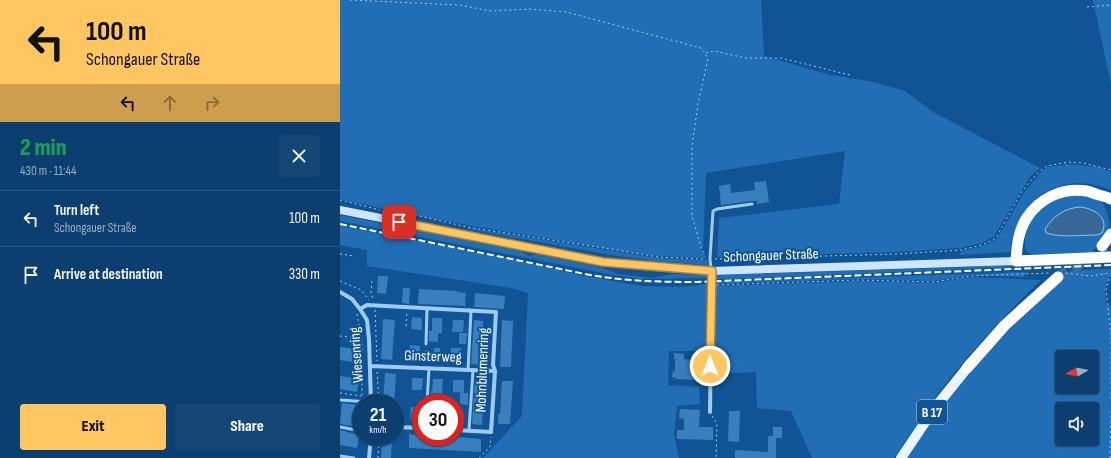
<!DOCTYPE html>
<html lang="en">
<head>
<meta charset="utf-8">
<style>
	:root { --surface:#0c3f70; --page:#154675; --text:#f1f3f6; --muted:#9aafc3; --line:#2c5883; --accent:#ffc661 }
	body { margin:0; font-family:"Sofia Sans Condensed",sans-serif; background:var(--page); color:var(--text); height:100vh; display:flex; flex-direction:column; font-size:15px; white-space:nowrap }
	* { box-sizing:border-box; margin:0 }
	p { font-size:13px; color:var(--muted) }
	.icon { flex:none; width:22px; height:22px; fill:none; stroke:currentColor; stroke-width:2; stroke-linecap:round; stroke-linejoin:round }
	.map { position:relative; flex:1; overflow:hidden }
	.details { display:flex; flex-direction:column; background:var(--surface); width:340px }
	.details>* { flex:none }
	.hud { background:#ffc661; color:#111; overflow:hidden }
	.needle { width:26px; rotate:261deg }
	.controls { position:absolute; left:715px; top:350px; display:grid; gap:8px }
	.controls a { display:grid; place-items:center; width:44px; height:44px; border-radius:4px; background:var(--surface); box-shadow:0 1px 3px #0004,0 0 0 1px var(--line); font-size:20px }
	.speed { position:absolute; left:12px; top:394px; display:flex; gap:8px; font-size:20px; font-weight:700; text-align:center }
	.speed>* { display:grid; place-content:center; width:52px; height:52px; border-radius:50%; background:var(--surface); box-shadow:0 1px 3px #0004,0 0 0 1px var(--line); line-height:1 }
	.speed small { font-size:10px; font-weight:400 }
	.speed .limit { border:6px solid #d22; background:#fff; color:#111 }
	.pin { position:absolute; display:grid; place-items:center; width:34px; height:34px; color:#fff; margin:-17px; border-radius:8px; box-shadow:0 2px 6px #0006 }
	.me { position:absolute; width:44px; margin:-22px; rotate:0deg; stroke-linejoin:round; filter:drop-shadow(0 0 3px #0008) }
	.turn { display:flex; align-items:center; gap:14px; height:84px; padding:0 20px; font-size:18px }
	.turn .icon { width:52px; height:52px; stroke-width:2.5 }
	.turn b { display:block; font-size:28px; line-height:34px }
	.lanes { display:flex; align-items:center; height:38px; padding:0 20px; background:#0003; justify-content:center; gap:20px; direction:ltr }
	.lanes .off { opacity:.35 }
	.round { display:grid; place-items:center; flex:none; width:42px; height:42px; border-radius:4px; background:var(--page) }
	.headline { display:flex; align-items:center; justify-content:space-between; height:68px; padding:0 20px }
	h1 { font-size:24px; font-weight:800; line-height:30px; color:#1e9e55 }
	.cta { display:flex; gap:8px; margin-top:auto; padding:8px 20px }
	.cta a { flex:1; height:46px; border-radius:4px; background:var(--accent); color:#111; font-size:16px; font-weight:800; line-height:46px; text-align:center }
	.cta a+a { background:var(--page); color:var(--text) }
	ul { padding:0; list-style:none }
	li { display:flex; align-items:center; gap:12px; height:56px; padding:0 20px; border-top:1px solid var(--line) }
	li div { flex:1 }
	li b { display:block; font-size:15px }
	li em { font-style:normal }
	main { display:flex; flex:1; min-height:0 }
	.map>svg:first-child { display:block }
</style>
</head>
<body>
<main>
<section class="details">
<div class="hud">
<div class="turn"><svg class="icon" aria-label="left" viewBox="0 0 24 24"><path d="M17 20v-9H6M10 6l-5 5 5 5"/></svg><div><b>100 m</b>Schongauer Straße</div></div>
<div class="lanes"><svg class="icon" aria-label="left" viewBox="0 0 24 24"><path d="M17 20v-9H6M10 6l-5 5 5 5"/></svg><svg class="icon off" aria-label="ahead" viewBox="0 0 24 24"><path d="M12 20V5M6 11l6-6 6 6"/></svg><svg class="icon off" aria-label="right" viewBox="0 0 24 24"><path d="M7 20v-9h11M14 6l5 5-5 5"/></svg></div>
</div>
<div class="headline"><div><h1>2 min</h1><p>430 m · 11:44</p></div><a class="round"><svg class="icon" aria-label="close" viewBox="0 0 24 24"><path d="M6 6l12 12M18 6L6 18"/></svg></a></div>
<ul>
<li><svg class="icon" aria-label="left" viewBox="0 0 24 24"><path d="M17 20v-9H6M10 6l-5 5 5 5"/></svg><div><b>Turn left</b><p>Schongauer Straße</p></div><em>100 m</em></li>
<li><svg class="icon" aria-label="arrive" viewBox="0 0 24 24"><path d="M6 21V4h12l-3 4 3 4H6"/></svg><div><b>Arrive at destination</b></div><em>330 m</em></li>
</ul>
<div class="cta"><a>Exit</a><a>Share</a></div>
</section>
<div class="map">
<svg width="771" height="458" viewBox="0 0 771 458">
	<rect width="100%" height="100%" fill="#105495"/>
	<path fill="#226eb4" fill-rule="evenodd" d="M0,0H421L424,56L490,75L529,81L565,91L593,112L700,168L691,175L654,236L642,243L621,248L558,252L377,257L379,218L499,204L505,151L366,173L363,248L361,249L367,258C351,257 335,257 319,256C281,252 243,244 205,238C136,227 68,215 0,199Z
		M753,0H771V85Z
		M728,164L757,167L771,172V190C739,176 703,184 683,214C675,224 672,239 670,252L620,255L621,251L643,246L657,239L683,194L702,171L708,167Z
		M726,195C735,195 746,194 754,197C767,201 771,221 769,233C766,241 756,247 750,253L690,254L685,249C684,217 696,204 726,195Z
		M0,215L181,251L189,256L197,254L263,268L278,274L311,278L333,274L367,275L369,278L301,279L273,275L0,221Z
		M0,226L184,262L240,275L301,286L340,287L370,284L369,351H329L328,385L359,387L360,404L337,406L334,434L339,458H143L182,416L188,293L171,288L27,266V250L0,245Z
		M128,228L319,258L367,260L368,265L315,261L277,256L127,229Z
		M771,260V263L393,279H375L376,276L380,275L632,267Z
		M771,269V273L765,289L766,305L771,306V458H564L625,372L711,285L732,270ZM722,357H752V387H722ZM722,409H752V439H722Z
		M687,272L684,277L630,275L594,281L517,279L375,284V282Z
		M630,277L701,280C672,308 645,336 620,366C596,395 575,427 554,458H472L451,411L417,408L416,372L371,374L373,286L518,281L594,283Z"/>
	<path fill="#376897" stroke="#90c7f7" d="M739,207C752,208 770,216 762,233L757,235C741,235 722,238 706,233L705,229C714,216 723,209 739,207Z"/>
	<path fill="#397ebd" d="M426,181L429,202L417,204V201H412L381,205L379,186L390,184L391,193L415,190L414,182Z
		M38,276H48L46,294L37,293Z
		M63,288H70L69,304L62,303Z
		M79,289L117,291V292L126,293L125,306L78,304Z
		M135,293L165,296L164,309L134,307Z
		M72,317L82,318V330L71,329Z
		M92,318H102V333H98V342L89,341V331H92Z
		M43,319L55,320L52,360L41,359Z
		M113,320H124L123,332H112Z
		M134,320L143,321V336L139,335L138,350L142,351L141,365L131,364Z
		M162,320L173,321L171,367H160Z
		M119,333H127L126,344H119Z
		M70,345L80,346L79,359L69,358Z
		M0,347L14,349L12,362L0,360Z
		M94,348H100V362H93Z
		M111,348H121L120,361H110Z
		M334,353L344,354V359L354,360L353,373L356,374V380L336,379V378L332,377L333,371H335V359L334,358Z
		M45,373L56,374L54,403H43Z
		M0,376L19,379L17,392L0,389Z
		M72,378H83L82,390H72Z
		M93,379H103L102,394L99,393L98,403L90,402L91,391H92Z
		M113,380H124V393L113,392Z
		M135,380L144,381V395H140V410H143L142,425L132,424Z
		M162,381H173L170,424H158V414H160Z
		M120,393H128V405L120,404Z
		M2,403L20,405L16,422L13,423L12,426L0,424Z
		M71,407L81,408L80,421L70,420Z
		M340,409L360,410L359,427H373V440L337,439V430H344V419L339,418Z
		M115,411H122L121,424L115,423Z
		M389,411H400L399,442L388,441Z
		M433,427H442V438H436V458H395V450L428,452V436H433Z
		M0,430L19,435L17,448L0,445Z
		M69,434L78,435L77,437H117L141,439V452L69,448Z
		M44,437H52L51,458H41L42,438H44Z"/>
	<g fill="none" stroke-linecap="round" stroke-linejoin="round">
		<path stroke="#346ea5" stroke-width="11" stroke-dasharray="11 5.5" stroke-linecap="butt" d="M718,277L766,247"/>
		<path stroke="#9ecbf4" stroke-width="1" stroke-dasharray="2 3" stroke-linecap="butt" d="M10,0L119,5L151,11L190,9L226,12L361,48L365,53L368,59L358,103L352,147V216L362,250L365,253
			M747,7L771,5
			M366,53L374,51L406,58H441L510,75
			M0,200L40,210
			M45,211L75,215L127,227L277,250L318,257L364,259
			M0,254L14,256
			M375,259L557,254L621,250L642,245L656,238L681,193L693,178L701,170L707,166L728,162L743,163L771,170
			M726,273L750,276L771,273
			M0,281L21,290L29,300
			M32,281L31,293L33,300
			M377,285L517,280L594,282L630,276L709,273
			M35,310L37,361
			M17,314L22,342V396
			M66,326L67,312
			M771,335L766,289L771,275
			M0,336L21,338
			M771,337V400
			M86,362V349
			M37,372L39,403
			M0,393L21,396
			M372,416L377,424L376,458
			M38,458L39,437
			M139,458L150,447L151,437
			M770,458L771,411"/>
		<path stroke="#9ecbf4" stroke-width="3" d="M371,269L370,259L373,211L377,209L412,204
			M86,344L87,309
			M128,370L131,311
			M0,400L31,402
			M87,403L89,368
			M15,425L21,426
			M0,427L21,431
			M129,430L133,370
			M0,456L14,458"/>
		<path stroke="#9ecbf4" stroke-width="4" d="M0,292L12,299L20,309L27,320L29,339L31,403
			M20,309L27,305L156,312L153,365L155,371L151,432L115,430
			M30,366L155,371
			M370,412L372,271
			M55,427L81,428
			M29,458L31,437"/>
		<path stroke="#cee6fd" stroke-width="8" d="M0,210L263,262L313,267L372,271L676,261"/>
		<path stroke="#ebf4ff" stroke-width="10" d="M561,458L594,409L627,368"/>
		<path stroke="#fff" stroke-width="11" d="M771,199C767,197 763,196 759,195C755,194 751,192 747,191C723,187 699,198 686,219C678,232 677,246 676,261L771,257
			M762,246L771,234
			M627,368L665,325L718,277"/>
		<path stroke="#fff" stroke-width="2" stroke-dasharray="7 3" stroke-linecap="butt" d="M0,224L245,274C282,281 318,282 356,282L771,265"/>
	</g>
	<g fill="none" stroke-linecap="round" stroke-linejoin="round">
		<g stroke="#a6813f" stroke-width="10">
			<path id="route" d="M59,222L263,262L372,271L370,366"/>
		</g>
		<use href="#route" stroke="#ffc661" stroke-width="7"/>
	</g>
	<g text-anchor="middle" stroke-width="4" stroke-linejoin="round" paint-order="stroke">
		<rect fill="#105495" stroke="#b7ccdf" stroke-width="1" x="577" y="400" width="30" height="24" rx="3"/>
		<g font-size="14" font-weight="bold" fill="#fff">
			<text x="592" y="417">B 17</text>
		</g>
		<g font-size="15" fill="#fff" stroke="#105495">
			<text transform="translate(431 255) rotate(-2)" y="5">Schongauer Straße</text>
			<text transform="translate(16 355) rotate(-94)" y="5">Wiesenring</text>
			<text transform="translate(93 356) rotate(2)" y="5">Ginsterweg</text>
			<text transform="translate(142 370) rotate(-88)" y="5">Mohnblumenring</text>
		</g>
	</g>
</svg>
<div class="controls">
<a><svg class="needle" viewBox="-14 -14 28 28"><path d="M0-13l5 13h-10z" fill="#e53935"/><path d="M0 13l5-13h-10z" fill="#9aafc3"/></svg></a>
<a><svg class="icon" aria-label="sound" viewBox="0 0 24 24"><path d="M4 9h4l5-4v14l-5-4H4zM17 9q2 3 0 6"/></svg></a>
</div>
<div class="speed"><div>21<small>km/h</small></div><div class="limit">30</div></div>
<div class="pin" style="left:59px;top:222px;background:#d93025"><svg class="icon" aria-label="arrive" viewBox="0 0 24 24"><path d="M6 21V4h12l-3 4 3 4H6"/></svg></div>
<svg class="me" style="left:370px;top:366px" viewBox="-20 -20 40 40"><circle r="17" fill="#ffc661" stroke="#fff" stroke-width="3"/><path d="M0-11L8 9 0 5-8 9z" fill="#fff"/></svg>
</div>
</main>
</body>
</html>
